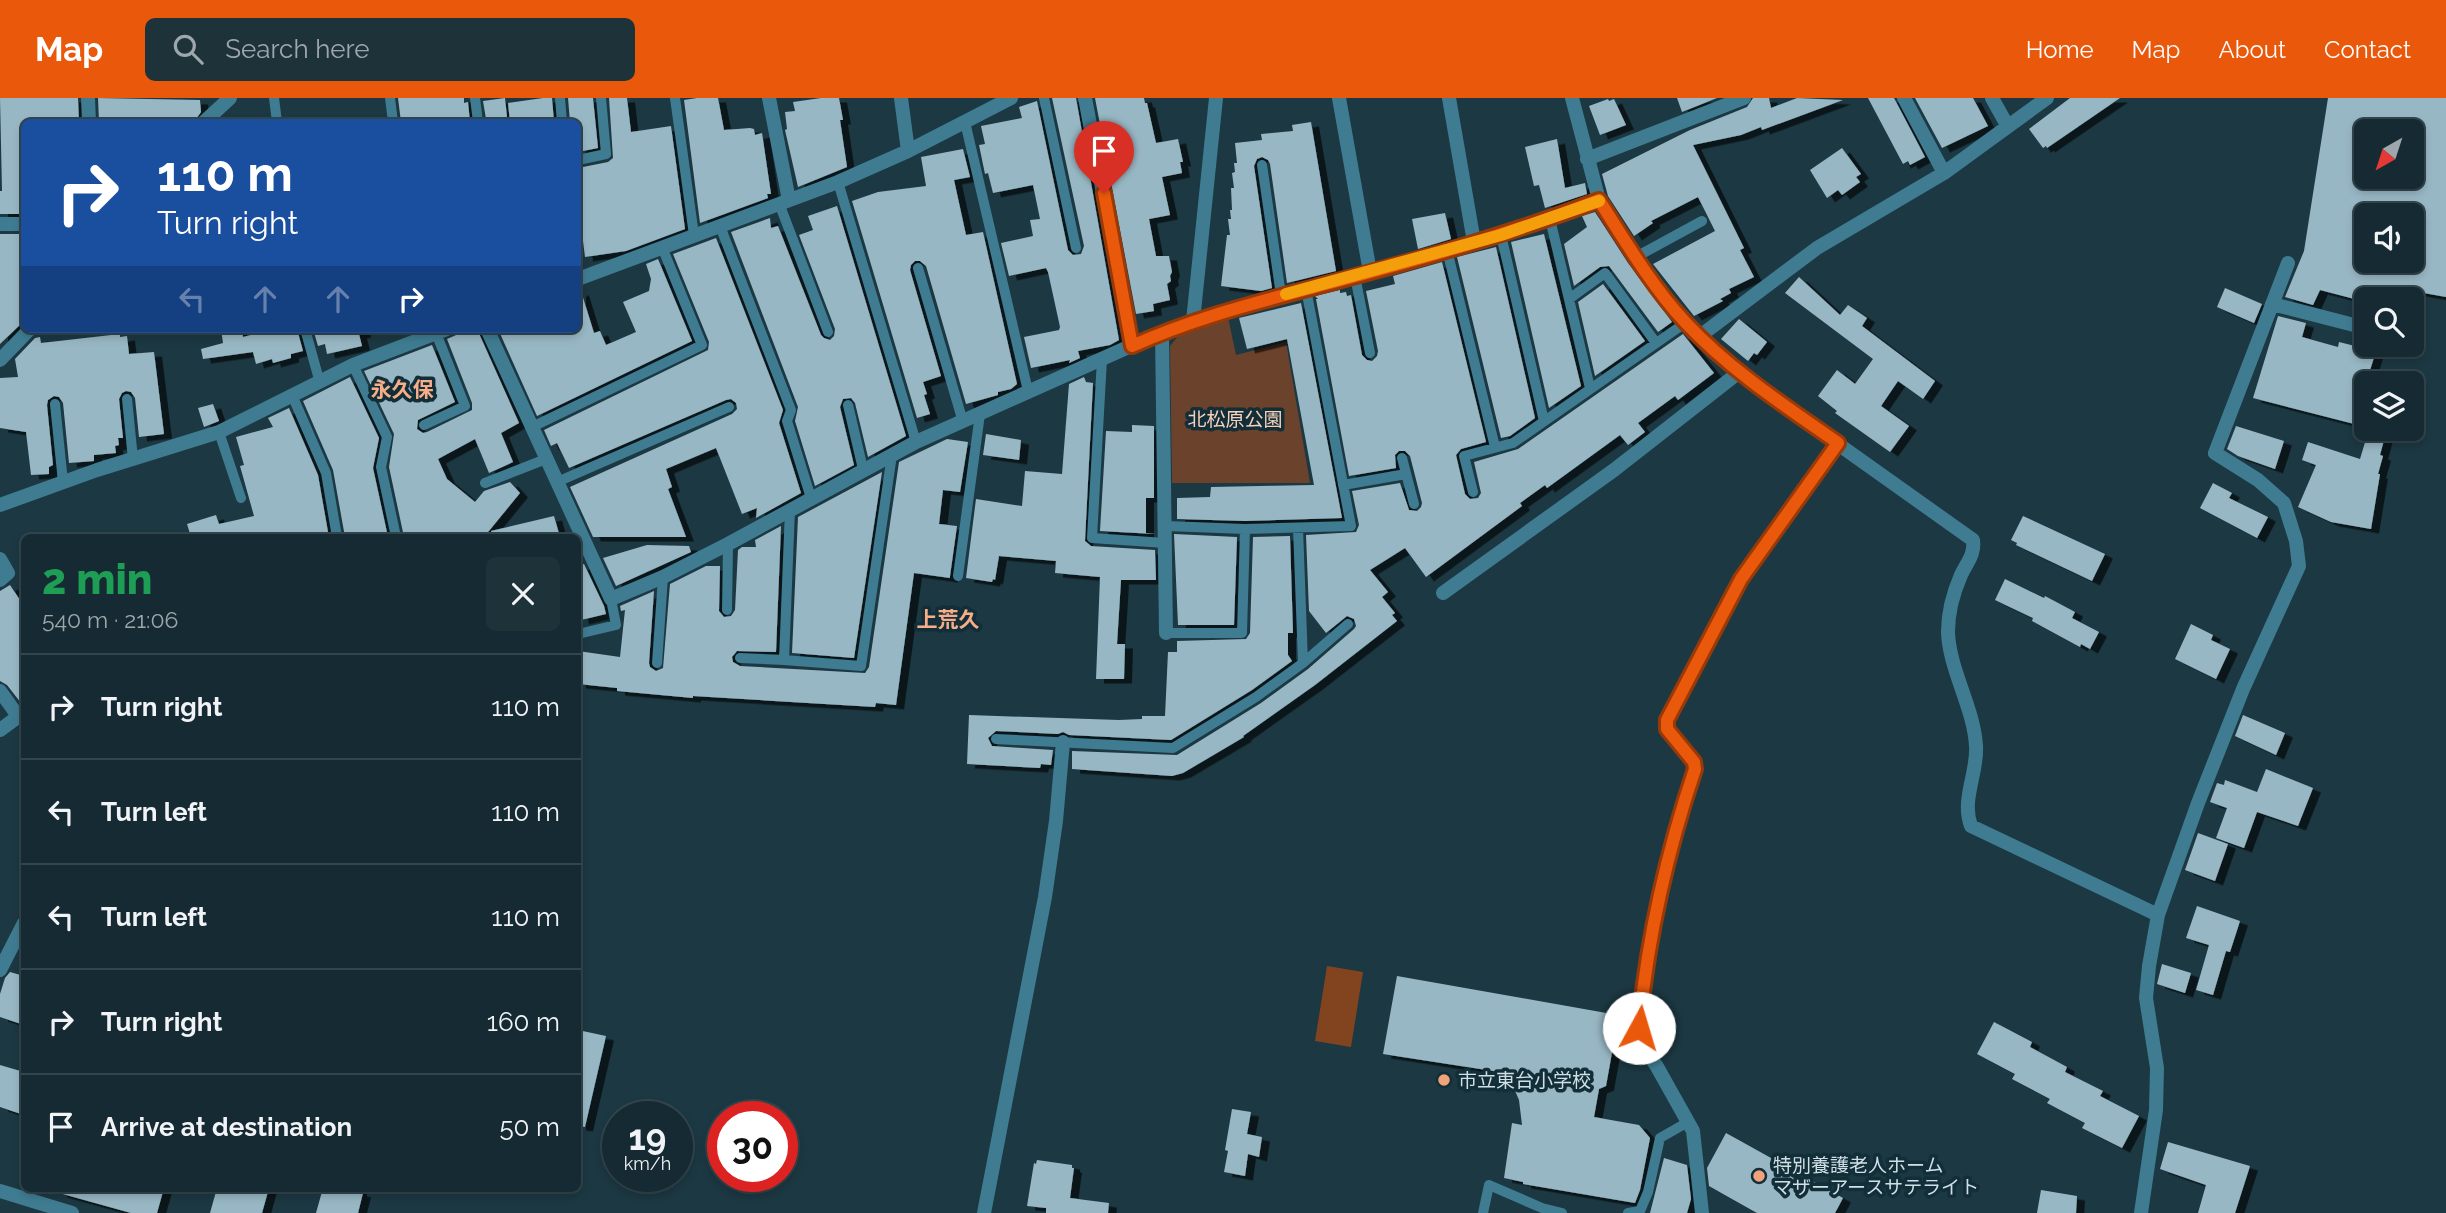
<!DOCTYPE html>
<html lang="en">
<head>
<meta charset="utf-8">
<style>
	:root { --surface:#152a32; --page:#1e323a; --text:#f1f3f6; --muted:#9da7ac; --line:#34464d; --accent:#ea580c }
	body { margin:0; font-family:Raleway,"Noto Sans JP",sans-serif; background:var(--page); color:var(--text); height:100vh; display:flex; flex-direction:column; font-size:26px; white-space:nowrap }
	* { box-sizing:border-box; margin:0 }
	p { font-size:23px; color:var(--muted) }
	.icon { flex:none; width:38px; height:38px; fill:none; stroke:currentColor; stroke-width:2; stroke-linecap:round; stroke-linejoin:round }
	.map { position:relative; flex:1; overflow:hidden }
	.details { position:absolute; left:21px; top:436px; width:560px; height:658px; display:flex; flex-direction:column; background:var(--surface); border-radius:10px; box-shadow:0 4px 10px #0003,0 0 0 2px var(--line) }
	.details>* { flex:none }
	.banner { position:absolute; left:21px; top:21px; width:560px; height:214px; border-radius:10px; box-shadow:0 4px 10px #0003,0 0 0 2px var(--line); background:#1a4fa0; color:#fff; overflow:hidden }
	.needle { width:46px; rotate:219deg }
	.tools { position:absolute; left:2354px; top:21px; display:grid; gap:14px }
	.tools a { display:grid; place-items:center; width:70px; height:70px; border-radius:10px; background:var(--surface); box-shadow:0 4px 10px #0003,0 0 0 2px var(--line); font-size:35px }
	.speed { position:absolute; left:602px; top:1003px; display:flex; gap:14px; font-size:35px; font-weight:700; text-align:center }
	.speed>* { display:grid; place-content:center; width:91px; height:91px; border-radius:50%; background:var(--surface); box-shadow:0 4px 10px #0003,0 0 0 2px var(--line); line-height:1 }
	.speed small { font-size:18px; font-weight:400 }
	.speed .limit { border:10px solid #d22; background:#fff; color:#111 }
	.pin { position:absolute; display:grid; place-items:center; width:60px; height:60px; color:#fff; margin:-72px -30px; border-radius:50% 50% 50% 0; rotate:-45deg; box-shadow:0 0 7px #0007 }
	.pin .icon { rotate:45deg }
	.me { position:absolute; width:77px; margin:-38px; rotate:6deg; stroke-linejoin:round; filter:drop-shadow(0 0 5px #0008) }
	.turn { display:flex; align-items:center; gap:24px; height:147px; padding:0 21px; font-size:32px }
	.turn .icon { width:91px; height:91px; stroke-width:2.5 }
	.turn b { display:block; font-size:49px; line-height:60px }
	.lanes { display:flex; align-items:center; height:66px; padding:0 21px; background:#0003; justify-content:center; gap:35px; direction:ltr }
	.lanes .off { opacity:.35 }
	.round { display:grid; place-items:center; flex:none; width:74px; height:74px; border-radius:10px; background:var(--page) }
	.head { display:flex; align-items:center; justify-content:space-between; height:119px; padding:0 21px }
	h1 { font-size:42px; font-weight:800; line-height:52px; color:#1e9e55 }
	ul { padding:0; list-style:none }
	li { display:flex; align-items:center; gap:21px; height:105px; padding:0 21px; border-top:2px solid var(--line) }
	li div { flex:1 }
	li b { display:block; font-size:26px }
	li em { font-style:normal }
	header { display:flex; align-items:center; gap:42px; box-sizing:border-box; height:98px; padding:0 35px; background:var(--accent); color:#fff }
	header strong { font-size:33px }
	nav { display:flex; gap:38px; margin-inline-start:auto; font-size:24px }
	.search { width:490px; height:63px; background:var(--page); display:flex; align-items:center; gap:18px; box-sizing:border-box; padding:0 24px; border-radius:10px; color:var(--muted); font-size:26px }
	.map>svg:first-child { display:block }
</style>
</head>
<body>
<header>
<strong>Map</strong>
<div class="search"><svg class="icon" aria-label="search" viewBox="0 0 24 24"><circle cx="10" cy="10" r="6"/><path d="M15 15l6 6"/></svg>Search here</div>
<nav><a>Home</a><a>Map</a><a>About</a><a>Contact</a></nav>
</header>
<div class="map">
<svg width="2446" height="1115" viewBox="0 0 2446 1115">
	<defs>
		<filter id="shadow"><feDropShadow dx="8" dy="4.5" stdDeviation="0" flood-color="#0009"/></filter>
	</defs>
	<rect width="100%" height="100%" fill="#1c3842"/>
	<path fill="#6b422c" d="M1228,219L1236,257L1286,244L1310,385H1172L1170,248L1179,237Z"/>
	<path fill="#82431f" d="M1327,868L1363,874L1351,949L1315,943Z"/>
	<path fill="#98b7c4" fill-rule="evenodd" filter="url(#shadow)" d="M0,0H78L79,24H24V54H21L22,90H24L23,116H0V93H2Z
		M98,0L200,2L201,14L194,24H99Z
		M398,0H464V5L468,4L470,24H401Z
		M505,0L507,19L486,21L483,3Z
		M543,0H552L554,24H510L508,5Z
		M568,0H593L598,50L578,54V24H570Z
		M609,0H627L631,34L671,28L685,131L626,153L585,159L583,143L578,144V70L608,64L613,60Z
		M697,0H718L724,32L750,30L754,31L755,37L762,35L771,96H767L768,100L700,125L684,2Z
		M821,0H839L843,22H840L847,69L798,89L785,32L787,31L785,14L795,13L793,4Z
		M1052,0H1076L1119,242L1110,247L1078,253L1080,260L1069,265L1070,262L1031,270L1024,239L1059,232L1060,229L1048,174L1046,170L1009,178L1001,145L1033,138L1030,122L1040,121L1033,87L993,95L988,75L985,76L979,47L985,46L981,28L1022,20L1019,9L1037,3L1068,152L1073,157L1081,156L1084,148Z
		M1095,0H1144L1145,5H1147L1156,45L1178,41L1183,64H1180L1182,75L1162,79L1170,117L1149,121L1156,158H1169L1172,174L1170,178L1171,183L1167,186L1170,202L1153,206L1154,213L1136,216Z
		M1677,0H1717L1682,14Z
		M1753,0H1769L1771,10L1797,0L1843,2L1762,32L1761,29L1741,37L1693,47L1744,150L1740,152L1754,179L1729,191L1731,195L1720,201L1723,203L1694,218L1653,166L1715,133L1698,99L1651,123L1653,125L1634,138L1608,98L1602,76L1690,32L1747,9Z
		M1868,0H1894L1925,59L1910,67L1908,63L1903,66Z
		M1915,0H1973L1988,28L1942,50Z
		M2070,0H2120L2047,50L2046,48L2043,50L2029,31Z
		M2328,0H2446V199L2396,190L2393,201H2366V204L2320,192L2313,207L2285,199L2304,153ZM2366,33H2412V79H2366ZM2366,117H2412V163H2366Z
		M1608,1L1609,3L1614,1L1626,27L1600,37L1589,8Z
		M1311,24L1336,173L1287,185L1270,66L1268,62L1262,59L1257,61L1254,68L1272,190L1261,193L1221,188L1227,137H1230L1228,121H1231L1230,112H1232L1231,90H1234L1232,75L1235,74L1234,65H1237L1235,45L1262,42L1261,36L1293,33L1292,27Z
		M1557,41L1565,90L1585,85L1587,96L1545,110L1539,87L1534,88L1525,49Z
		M1842,50L1861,76L1856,79L1860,84L1842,97L1838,92L1827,100L1810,72Z
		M963,51L970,79L954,82L966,137L983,134L1017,286L1011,291L998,294V297L966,306L926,168L920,163H915L911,167L910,172L941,278L923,284L927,296L924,297L930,316L917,320L852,103L878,94L926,88L921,59Z
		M837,108L906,338L868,359L855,305L851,300L843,301L840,309L854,367L815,388L795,323L798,309L731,134L770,120L771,130L778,128L821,237L824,240L830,242L834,238L835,231L799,137L813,132L808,118Z
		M1595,114L1628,165L1672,224L1658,234L1609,168L1600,169L1574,188L1564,146L1587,129L1582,118Z
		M1445,115L1451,141L1418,151L1412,121Z
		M0,136H23L24,161V223L0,246Z
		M1544,136L1581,288L1549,310L1511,144Z
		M716,140L783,312L779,325L801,395L756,420L757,410L742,416L716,350L666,371L672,389L668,391L686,439H593L570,389L732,316L737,311L736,305L731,301L726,302L569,370L557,345L551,348L544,332L708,252L709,244L673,156Z
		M1496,149L1535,320L1510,338L1501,340L1457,159Z
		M658,161L692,243L537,318L498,231H578V194L581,193L594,235L600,233L606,247L636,234L623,204L649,193L651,181L646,166Z
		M1442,164L1486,344L1461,351L1456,357L1465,396L1470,401L1478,400L1481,395L1474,364L1518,351L1683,236L1714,275L1678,302L1675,298L1638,325L1645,334L1628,347L1620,337L1547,390L1545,387L1520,405L1522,408L1426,479L1405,450L1370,472L1388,494L1382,499L1395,515L1392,517L1397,523L1315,587L1243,638L1244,639L1183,675L1172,678L1072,671V653L1177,657L1261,605L1308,571L1354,531L1356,528L1354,521L1347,518L1326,535L1309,513L1306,437L1356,434L1359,427L1352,393L1400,385L1409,412L1417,413L1421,409L1422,405L1410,358L1405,353H1399L1395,357L1396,370L1349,378L1316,201H1318L1315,198L1340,192V195L1346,194L1347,198L1351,197L1362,257L1367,262L1372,263L1377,258L1378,253L1366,193L1395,186L1393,178Z
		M1799,179L1840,217L1848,207L1867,220L1862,228L1935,283L1923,301L1898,283L1881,308L1909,328L1890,354L1835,315L1837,313L1818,298L1837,272L1855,286L1873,261L1785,195Z
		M1603,186L1645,243L1595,278L1578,204Z
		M2225,190L2262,206L2254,225L2217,209Z
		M1301,205L1342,420L1245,423L1177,421V400L1210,399L1211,389L1314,387L1287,241L1247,251L1239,220Z
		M2278,218L2306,225L2302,239L2338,249L2339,244L2355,248L2356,244L2377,250L2366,285V329L2253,300Z
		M1739,221L1767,244L1757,257L1754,255L1748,263L1721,241Z
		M221,231H242L243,239L274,231H297L303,253L291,256V260L273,265L272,261L256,266L253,254L203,261L201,251L223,245Z
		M313,231H362L363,235L359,236L362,248L327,256L325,246L318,248Z
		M470,231H477L519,325L501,335L513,364L489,375L475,341L438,361L447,381L475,404L484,393L510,384L520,395L484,439H404L389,369L394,336L364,273L432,247L455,304L418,322L417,331L423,335L427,334L472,312V305L447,241Z
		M120,236V239L127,238L129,256L154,254L164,336L139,339L135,300L131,294L126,293L122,295L119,301L123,340H118L119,347L115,348L116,355L94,357V363L69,365L63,305L59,299L54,298L48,302L47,307L53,367L49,369V376L31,377L26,334L0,330V280L18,279L15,261L35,240L40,239L41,245Z
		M350,279L379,340L373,370L388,439H345L333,372L303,303Z
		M1084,279L1086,284L1093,285L1085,443L1091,448L1155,452L1156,482H1121L1117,546H1125L1124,581H1096L1100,479L1055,475L1056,463L999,458L995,482L993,481L992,484L966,480L976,401L1022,408L1025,373L1062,376L1069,286Z
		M213,306L219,323L204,329L198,310Z
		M289,310L318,377L328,434L302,439H191L187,426L216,417L219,426L254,418L240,368L244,367L236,339L273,329L268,320Z
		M1132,327L1154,328V400H1146V435L1155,436L1100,433L1106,333L1132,334Z
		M2236,328L2284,343L2275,371L2238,358L2227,351Z
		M2369,331H2387L2380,357L2383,358L2378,376H2380L2371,431L2331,424L2298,409L2316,367L2302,362L2308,344L2360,361Z
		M986,336L1021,342L1019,362L983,357Z
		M947,341L968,344L960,394L943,392L939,426L957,428L950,478V480L914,475L896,607L876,605L875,609L693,598V600L617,593V590L578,586V553L620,559L625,512L621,513L620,508L654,493L649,565L650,569L656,573L663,570L670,486L706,468H720L719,513L724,519L731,518L735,512L738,452L742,449H756L755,442L781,428L776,554L737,553L732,559L733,564L740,568L865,575L869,569L899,364Z
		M882,374L854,560L792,555L798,419Z
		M2213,385L2232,395L2229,400L2268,419L2257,440L2200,410Z
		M554,418L560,439H492L491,433Z
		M2023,418L2105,456L2092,483L2016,447L2017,445L2011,442Z
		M1174,436L1237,439L1234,527H1178Z
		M1290,438L1293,535H1288V557L1292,563L1252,592L1171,642L1069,637L1063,634L1058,636L996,633L988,640L992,648L1053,652L1051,667L1041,666L1040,670L967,666L969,617L1119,622L1142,621V618H1165L1168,554H1177V543L1246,541L1250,535L1253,439Z
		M647,447L689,448L691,454L616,488L603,460Z
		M584,466L604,508L606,516L581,522L578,509V468Z
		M2005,481L2044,500L2045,498L2075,514L2072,520L2099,534L2090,551L2081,546L2080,549L2032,523L2033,520L1995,502Z
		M10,487L24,508V602L21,605L7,587L0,583V493Z
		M2191,526L2213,537L2211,542L2230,551L2216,581L2175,561Z
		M2243,617L2285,635L2276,657L2235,638Z
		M2266,671L2313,690L2298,728L2257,714L2244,750L2216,740L2227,710L2210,704L2217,685L2224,687L2225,682L2257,694Z
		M2198,735L2228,746L2215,783L2185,772Z
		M2197,808L2240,823L2230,854L2226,853L2213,897L2196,892L2209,847L2186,840Z
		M2162,866L2191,875L2185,895L2157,886Z
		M10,874L24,878V927L0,919V896L5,880Z
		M1397,878L1612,916L1607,944L1613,949L1606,988L1599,991L1594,1019L1639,1027L1650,1040L1640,1092L1635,1105L1523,1086V1084L1504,1080L1512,1025L1522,1027L1519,1002L1513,988L1506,980L1493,973L1383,956Z
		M1994,924L2032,944L2030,949L2067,969L2065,974L2103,993L2100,998L2139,1018L2122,1050L2082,1030L2085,1025L2047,1005L2050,1001L2012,981L2015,976L1977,956Z
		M578,932L606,938L585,1029L578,1028Z
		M0,967L24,974V1017L0,1009Z
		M1232,1011L1251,1014L1247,1036L1262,1039L1259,1059L1248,1056L1245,1078L1224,1074L1228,1053L1225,1052Z
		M1726,1035L1843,1100L1835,1115H1757L1709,1088L1707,1070Z
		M2168,1044L2250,1068L2235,1115H2198L2206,1087L2160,1071Z
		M1664,1060L1687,1067L1691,1101L1687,1115H1650Z
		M1037,1062L1072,1067V1070H1074L1070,1100L1109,1105L1108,1115H1046V1110L1027,1108L1034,1065L1036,1066Z
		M59,1090H164L157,1115H131L59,1095Z
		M217,1090H269L262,1115H210Z
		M323,1090H359V1094L363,1095L358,1115H316Z
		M2041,1092L2077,1098L2076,1115H2037Z"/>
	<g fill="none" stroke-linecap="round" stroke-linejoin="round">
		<path stroke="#3f7c92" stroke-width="10" d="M274,0L277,24
			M390,0L393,24
			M475,0L478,24
			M560,0L562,24
			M675,0L694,137
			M1044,0L1076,150
			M965,24L1028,293
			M578,62L606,56L601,0
			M1262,67L1281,197
			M838,84L916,344
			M779,105L828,234
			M1550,121L1590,290
			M720,128L791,312L787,323L811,400
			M1501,137L1544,323
			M1447,152L1495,349
			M1636,159L1702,123
			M918,170L963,324
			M1355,178L1370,255
			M1569,201L1605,175L1656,245
			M305,231L320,285
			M1102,261L1092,440L1165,445
			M353,267L387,339L381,369L396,439
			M292,297L326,375L337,439
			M127,301L133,361
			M55,306L63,384
			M848,307L863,371
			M424,327L465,308L436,235
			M532,329L702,247L662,149
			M219,334L241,400
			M1402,360L1414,406
			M557,384L729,309
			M485,385L546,361
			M1343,387L1406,376
			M1473,394L1464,358L1513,345L1685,225
			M790,411L784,562L861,568L892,357
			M1166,428L1245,431L1351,428L1306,191
			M958,478L980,316
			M727,512L728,446
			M1166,535H1242L1245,431
			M578,536L616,527L611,501
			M740,560L784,562
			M657,565L663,479
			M1303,565L1348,526
			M996,641L1173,650L1256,599L1303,565L1298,430
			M1658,809L1672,747L1695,671L1694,664L1667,631V622L1741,481L1838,345
			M1483,1115L1489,1087L1542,1110L1562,1115
			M1628,1115L1640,1113L1648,1094L1660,1040L1688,1024"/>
		<path stroke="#3f7c92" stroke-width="14" d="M88,0L89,24
			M769,0L789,102
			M901,0L908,53
			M1085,0L1132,248
			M1339,0L1370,174
			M1449,0L1474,144
			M1572,0L1599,102L1636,159L1685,225L1738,275L1973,442C1975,457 1967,464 1961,477C1954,493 1948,515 1948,534C1949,571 1974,610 1976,648C1978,674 1961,702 1971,728L2158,817
			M1904,0L1944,75
			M1992,0L2007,27
			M204,24L230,0
			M1587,61L1744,0
			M0,126H24
			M578,181L838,84L908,53L1011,0
			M2272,206L2354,227
			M487,231L611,501L663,479L728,446L916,344L1162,234L1281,197L1370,174L1501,137L1599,102
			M1162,234L1166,535
			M1700,238L1817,150L1944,75L2047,0
			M0,262L30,231
			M0,407L97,372L219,334L353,267L447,231
			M0,461L8,475L0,482
			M1443,495L1614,372L1738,275
			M0,593L18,618
			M0,632L23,615
			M1658,809L1641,900L1639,930L1645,953L1656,967L1693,1033L1702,1115
			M0,872L24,825
			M984,1115L1045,799L1056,723L1063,644
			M2141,1115L2156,1012L2157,970L2146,900L2149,868L2158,817L2198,705L2243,591L2299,468L2296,443L2284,405L2258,382L2215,355L2288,165"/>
		<path stroke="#3f7c92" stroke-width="14" d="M1193,223L1216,0
			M0,1093L72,1115"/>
	</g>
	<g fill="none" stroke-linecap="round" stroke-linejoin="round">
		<g stroke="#983908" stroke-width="18">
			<path id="route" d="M1104,95L1132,248C1196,219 1263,203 1330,185C1420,161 1511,136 1599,102C1625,143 1653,190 1686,225C1730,272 1785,308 1838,345L1741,481L1667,622V631L1694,664L1695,671C1667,754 1647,843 1639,930"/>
		</g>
		<use href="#route" stroke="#ea580c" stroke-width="12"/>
		<path stroke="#f59e0b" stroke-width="12" d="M1286,196L1501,137L1599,103"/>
	</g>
	<g fill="#f0a279" stroke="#122e38" stroke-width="2.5">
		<circle cx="1444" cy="982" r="7"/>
		<circle cx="1759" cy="1078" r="7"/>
	</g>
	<g text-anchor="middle" stroke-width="7" stroke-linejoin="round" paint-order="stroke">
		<g font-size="19" fill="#f8d1bd" stroke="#122e38">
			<text x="1235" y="328">北松原公園</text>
		</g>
		<g font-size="19" fill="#cfdfe5" stroke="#122e38" text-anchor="start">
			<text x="1458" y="989">市立東台小学校</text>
			<text x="1773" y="1074">特別養護老人ホーム<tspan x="1773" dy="22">マザーアースサテライト</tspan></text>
		</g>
		<g font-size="21" font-weight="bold" fill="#f7ae88" stroke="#122e38">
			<text x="402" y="299">永久保</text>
			<text x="948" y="529">上荒久</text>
		</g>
	</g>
</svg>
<div class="tools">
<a><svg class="needle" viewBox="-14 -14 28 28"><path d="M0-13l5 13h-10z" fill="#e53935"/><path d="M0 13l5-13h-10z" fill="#9da7ac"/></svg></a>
<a><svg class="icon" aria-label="sound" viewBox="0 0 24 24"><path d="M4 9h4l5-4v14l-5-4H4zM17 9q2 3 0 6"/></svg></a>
<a><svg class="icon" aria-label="search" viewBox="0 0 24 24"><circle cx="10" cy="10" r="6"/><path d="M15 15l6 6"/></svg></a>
<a><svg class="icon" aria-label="layers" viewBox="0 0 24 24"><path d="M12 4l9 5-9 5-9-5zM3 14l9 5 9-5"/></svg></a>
</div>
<div class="speed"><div>19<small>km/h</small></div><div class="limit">30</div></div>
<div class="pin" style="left:1104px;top:95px;background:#d93025"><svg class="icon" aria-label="arrive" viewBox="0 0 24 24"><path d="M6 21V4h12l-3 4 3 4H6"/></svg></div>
<svg class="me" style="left:1639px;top:930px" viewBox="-20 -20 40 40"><circle r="19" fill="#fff"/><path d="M0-13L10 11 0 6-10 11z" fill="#ea580c"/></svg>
<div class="banner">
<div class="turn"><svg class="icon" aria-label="right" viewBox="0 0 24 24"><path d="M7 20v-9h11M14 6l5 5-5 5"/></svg><div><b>110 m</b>Turn right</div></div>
<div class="lanes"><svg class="icon off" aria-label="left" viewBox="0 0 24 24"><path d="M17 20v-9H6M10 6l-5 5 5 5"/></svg><svg class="icon off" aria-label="ahead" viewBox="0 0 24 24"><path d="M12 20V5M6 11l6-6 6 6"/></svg><svg class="icon off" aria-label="ahead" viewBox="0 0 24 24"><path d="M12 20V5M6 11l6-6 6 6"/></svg><svg class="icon" aria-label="right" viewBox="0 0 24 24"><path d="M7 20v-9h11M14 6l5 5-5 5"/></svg></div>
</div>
<section class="details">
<div class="head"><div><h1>2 min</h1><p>540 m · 21:06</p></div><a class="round"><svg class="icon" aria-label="close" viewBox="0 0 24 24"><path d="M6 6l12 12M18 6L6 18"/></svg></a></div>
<ul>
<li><svg class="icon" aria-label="right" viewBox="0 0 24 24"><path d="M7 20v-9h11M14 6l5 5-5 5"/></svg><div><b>Turn right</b></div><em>110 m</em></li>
<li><svg class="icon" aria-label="left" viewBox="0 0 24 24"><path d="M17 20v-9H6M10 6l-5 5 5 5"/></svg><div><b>Turn left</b></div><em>110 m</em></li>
<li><svg class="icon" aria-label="left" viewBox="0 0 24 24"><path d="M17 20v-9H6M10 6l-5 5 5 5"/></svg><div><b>Turn left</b></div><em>110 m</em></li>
<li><svg class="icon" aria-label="right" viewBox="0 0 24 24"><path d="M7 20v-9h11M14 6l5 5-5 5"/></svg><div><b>Turn right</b></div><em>160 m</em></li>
<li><svg class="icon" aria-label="arrive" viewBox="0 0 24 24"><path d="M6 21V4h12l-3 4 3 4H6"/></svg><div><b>Arrive at destination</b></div><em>50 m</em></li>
</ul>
</section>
</div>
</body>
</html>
